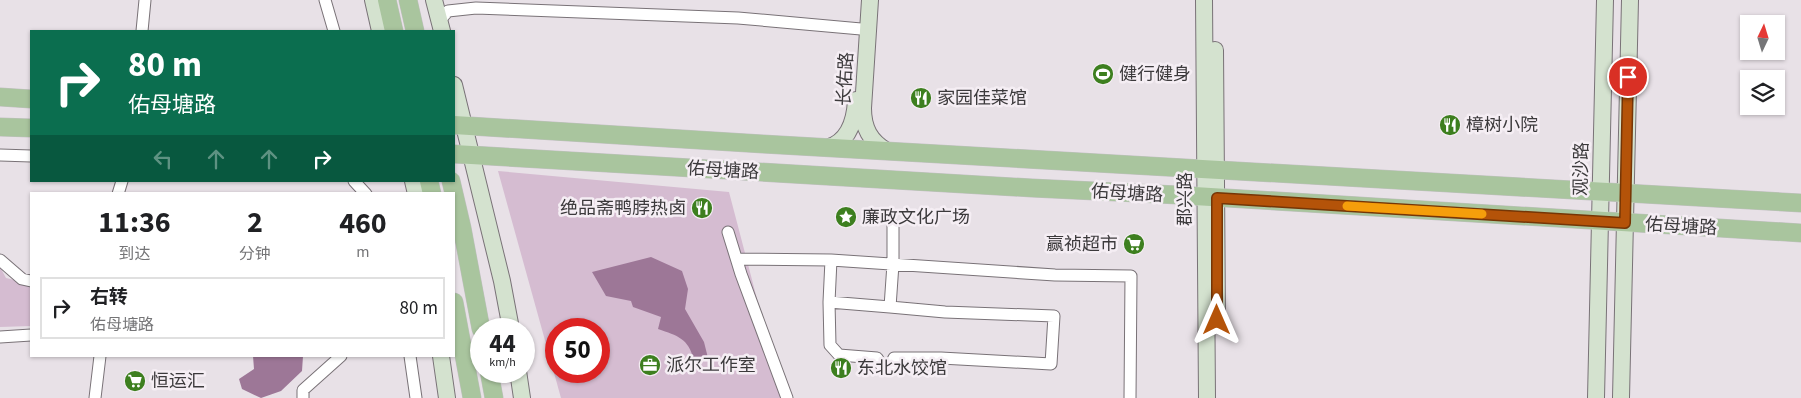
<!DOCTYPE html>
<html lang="zh">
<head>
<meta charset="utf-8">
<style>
	:root { --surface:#fff; --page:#f2f2f2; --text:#202124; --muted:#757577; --line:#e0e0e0 }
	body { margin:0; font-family:"Source Sans 3","Noto Sans SC",sans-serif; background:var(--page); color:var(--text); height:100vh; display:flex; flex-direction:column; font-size:19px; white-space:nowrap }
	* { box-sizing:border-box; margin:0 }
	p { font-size:16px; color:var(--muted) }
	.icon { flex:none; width:28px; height:28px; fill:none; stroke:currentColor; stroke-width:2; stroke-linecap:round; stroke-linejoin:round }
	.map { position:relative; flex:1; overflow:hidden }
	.side { position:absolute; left:30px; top:192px; width:425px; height:165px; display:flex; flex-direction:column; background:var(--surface); border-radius:0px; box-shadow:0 1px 4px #0004 }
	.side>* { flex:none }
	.hud { position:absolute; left:30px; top:30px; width:425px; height:152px; border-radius:0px; box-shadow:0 1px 4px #0004; background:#0b6e4f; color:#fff; overflow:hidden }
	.needle { width:32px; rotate:4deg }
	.controls { position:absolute; left:1740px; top:15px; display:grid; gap:10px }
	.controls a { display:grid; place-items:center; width:45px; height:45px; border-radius:0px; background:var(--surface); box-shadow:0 1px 4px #0004; font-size:25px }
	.speed { position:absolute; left:470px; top:318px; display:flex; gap:10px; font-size:25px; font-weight:700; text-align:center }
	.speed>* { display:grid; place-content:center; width:65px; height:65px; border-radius:50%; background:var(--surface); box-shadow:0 1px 4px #0004; line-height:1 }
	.speed small { font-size:12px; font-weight:400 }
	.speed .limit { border:8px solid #d22; background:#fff; color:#111 }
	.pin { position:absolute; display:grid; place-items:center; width:42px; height:42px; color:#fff; margin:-21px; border:2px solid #fff; border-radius:50%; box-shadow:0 1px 5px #0007 }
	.me { position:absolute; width:55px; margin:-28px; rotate:0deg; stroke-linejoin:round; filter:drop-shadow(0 0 4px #0008) }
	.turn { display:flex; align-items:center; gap:18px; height:105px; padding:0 15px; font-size:22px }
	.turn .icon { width:65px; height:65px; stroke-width:2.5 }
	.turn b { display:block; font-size:35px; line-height:42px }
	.lanes { display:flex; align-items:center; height:48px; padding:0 15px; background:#0003; justify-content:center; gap:25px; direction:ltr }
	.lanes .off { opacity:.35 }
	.eta { display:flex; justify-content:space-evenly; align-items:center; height:85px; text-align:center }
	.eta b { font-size:30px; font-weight:700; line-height:35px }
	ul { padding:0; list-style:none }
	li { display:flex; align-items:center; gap:15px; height:62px; margin:0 10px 8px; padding:0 5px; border:2px solid var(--line); border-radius:0px }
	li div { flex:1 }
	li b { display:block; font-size:19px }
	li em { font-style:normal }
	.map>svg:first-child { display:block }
</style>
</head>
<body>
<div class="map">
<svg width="1801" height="398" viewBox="0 0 1801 398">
	<rect width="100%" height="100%" fill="#e8e1e7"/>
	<path fill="#d5bcd1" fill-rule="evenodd" d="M498,171L729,192L783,398H561ZM556,329H599V371H556Z
		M0,267L6,278L31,284V326L0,327Z"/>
	<path fill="#9d7797" d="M651,257L682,271L688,289L685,309L704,342L708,358L694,360C688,338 678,336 658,329L661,317L633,307L631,301L606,296L592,272Z
		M253,356H303L302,371L281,391L261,398L242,389L239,379L254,369Z"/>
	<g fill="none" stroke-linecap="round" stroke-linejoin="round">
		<g stroke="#797277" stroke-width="13">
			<path id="street" d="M325,0L334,31
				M440,20L448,11L476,8L738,18L861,29
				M142,31L145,0
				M0,155L31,156
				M354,181L366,194
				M118,194L122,181
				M728,232L741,274L787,398
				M737,259L831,260L1055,275L1131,276L1130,398
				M0,260L22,279L31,281
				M831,260L829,302L830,345L839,355L877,358L882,366L889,368L894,358H941L1051,364L1054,316L945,312L890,307L893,264V225
				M829,302L890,307
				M0,337L31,335
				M410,356L416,398
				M95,398L100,356
				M303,398V390L341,356"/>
		</g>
		<g stroke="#797277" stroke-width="18">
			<path id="secondary" d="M373,0L380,31
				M434,0L442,31
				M870,0L863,108C863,128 870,141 887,151
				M1204,0L1207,398
				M1215,50L1217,316
				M454,85L502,281L511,329
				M827,148C849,142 855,120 856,100
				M413,181L416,194
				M441,356L447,398
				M518,371L522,398
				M1596,398L1605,0
				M1621,398L1630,0"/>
		</g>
		<g stroke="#c1c0c1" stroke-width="19">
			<path id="primary" d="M387,0L394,31
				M408,0L415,31
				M0,97L31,99
				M454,125L763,144L1801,203
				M0,127L31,128
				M454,154L1032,188L1178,195L1801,233
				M429,181L432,194
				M451,181L462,228L481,329
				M454,302L472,398
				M489,371L494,398"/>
		</g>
		<use href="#street" stroke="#fff" stroke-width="11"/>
		<use href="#secondary" stroke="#d4e2cf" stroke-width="16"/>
		<use href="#primary" stroke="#a9c59e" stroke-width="18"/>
	</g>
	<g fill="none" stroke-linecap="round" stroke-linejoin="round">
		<g stroke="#753606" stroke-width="12">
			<path id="route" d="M1217,320V198L1625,223L1628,77"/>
		</g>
		<use href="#route" stroke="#b45309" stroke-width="9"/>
		<path stroke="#f59e0b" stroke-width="9" d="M1347,206L1482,214"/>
	</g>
	<defs>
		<g id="stadium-disc" transform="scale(1.125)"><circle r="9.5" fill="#3d7f1f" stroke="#f5eef4"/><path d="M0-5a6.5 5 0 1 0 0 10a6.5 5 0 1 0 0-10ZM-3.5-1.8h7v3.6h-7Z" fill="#fff"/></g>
		<g id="restaurant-disc" transform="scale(1.125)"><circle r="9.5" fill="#3d7f1f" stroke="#f5eef4"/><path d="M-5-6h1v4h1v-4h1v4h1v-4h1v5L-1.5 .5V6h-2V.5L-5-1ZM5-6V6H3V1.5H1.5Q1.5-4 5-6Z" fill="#fff"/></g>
		<g id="sight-disc" transform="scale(1.125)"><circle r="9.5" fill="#3d7f1f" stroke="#f5eef4"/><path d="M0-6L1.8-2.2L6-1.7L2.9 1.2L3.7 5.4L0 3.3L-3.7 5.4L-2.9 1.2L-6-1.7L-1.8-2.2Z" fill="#fff"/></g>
		<g id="supermarket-disc" transform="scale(1.125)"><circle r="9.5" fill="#3d7f1f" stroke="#f5eef4"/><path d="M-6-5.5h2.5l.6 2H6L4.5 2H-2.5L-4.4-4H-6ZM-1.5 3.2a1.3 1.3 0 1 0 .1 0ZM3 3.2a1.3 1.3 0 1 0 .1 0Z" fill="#fff"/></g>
		<g id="office-disc" transform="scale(1.125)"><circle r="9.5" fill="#3d7f1f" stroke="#f5eef4"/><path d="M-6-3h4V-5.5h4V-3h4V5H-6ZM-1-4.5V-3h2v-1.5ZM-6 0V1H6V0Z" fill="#fff"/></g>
	</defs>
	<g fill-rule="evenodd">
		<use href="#stadium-disc" x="1103" y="74"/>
		<use href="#restaurant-disc" x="921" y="98"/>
		<use href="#restaurant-disc" x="1450" y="125"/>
		<use href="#restaurant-disc" x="702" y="208"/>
		<use href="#sight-disc" x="846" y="217"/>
		<use href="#supermarket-disc" x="1134" y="244"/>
		<use href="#office-disc" x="650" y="365"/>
		<use href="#restaurant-disc" x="841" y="368"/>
		<use href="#supermarket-disc" x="135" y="381"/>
	</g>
	<g text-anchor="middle" stroke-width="5" stroke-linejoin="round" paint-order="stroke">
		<g font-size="18" fill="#3c3a3c" stroke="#f5eef4" text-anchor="start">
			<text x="1119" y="80">健行健身</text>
			<text x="937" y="104">家园佳菜馆</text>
			<text x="1466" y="131">樟树小院</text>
			<text x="686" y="214" text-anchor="end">绝品斋鸭脖热卤</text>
			<text x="862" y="223">廉政文化广场</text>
			<text x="1118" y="250" text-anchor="end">赢祯超市</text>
			<text x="666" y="371">派尔工作室</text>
			<text x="857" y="374">东北水饺馆</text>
			<text x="151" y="387">恒运汇</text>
		</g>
		<g font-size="18" fill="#3c3a3c" stroke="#f5eef4">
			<text transform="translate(845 79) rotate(-87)" y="6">长佑路</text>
			<text transform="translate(1581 169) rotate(-89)" y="6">观沙路</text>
			<text transform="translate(723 170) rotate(3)" y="6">佑母塘路</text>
			<text transform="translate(1127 193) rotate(3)" y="6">佑母塘路</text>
			<text transform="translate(1185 199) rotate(-90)" y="6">郡兴路</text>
			<text transform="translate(1681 226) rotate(3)" y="6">佑母塘路</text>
		</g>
	</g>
</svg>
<div class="controls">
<a><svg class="needle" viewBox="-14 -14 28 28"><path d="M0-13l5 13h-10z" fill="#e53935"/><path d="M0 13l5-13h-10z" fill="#757577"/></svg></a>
<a><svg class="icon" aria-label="layers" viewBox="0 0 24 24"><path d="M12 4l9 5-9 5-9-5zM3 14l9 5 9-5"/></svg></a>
</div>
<div class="speed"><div>44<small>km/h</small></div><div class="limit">50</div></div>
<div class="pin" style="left:1628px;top:77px;background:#d93025"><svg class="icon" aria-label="arrive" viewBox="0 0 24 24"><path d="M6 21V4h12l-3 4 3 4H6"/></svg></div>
<svg class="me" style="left:1217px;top:320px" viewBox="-20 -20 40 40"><path d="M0-17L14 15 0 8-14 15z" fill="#b45309" stroke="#fff" stroke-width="4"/></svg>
<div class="hud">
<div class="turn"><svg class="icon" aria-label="right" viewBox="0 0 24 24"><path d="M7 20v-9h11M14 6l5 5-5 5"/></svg><div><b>80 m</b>佑母塘路</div></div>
<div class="lanes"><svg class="icon off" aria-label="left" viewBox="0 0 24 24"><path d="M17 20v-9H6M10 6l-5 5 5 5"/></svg><svg class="icon off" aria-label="ahead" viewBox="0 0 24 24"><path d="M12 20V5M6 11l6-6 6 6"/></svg><svg class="icon off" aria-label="ahead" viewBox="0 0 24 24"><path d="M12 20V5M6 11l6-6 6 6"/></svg><svg class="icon" aria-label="right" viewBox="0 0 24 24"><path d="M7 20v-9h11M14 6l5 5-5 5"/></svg></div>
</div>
<section class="side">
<div class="eta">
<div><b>11:36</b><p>到达</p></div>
<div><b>2</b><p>分钟</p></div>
<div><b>460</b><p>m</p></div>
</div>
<ul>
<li><svg class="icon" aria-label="right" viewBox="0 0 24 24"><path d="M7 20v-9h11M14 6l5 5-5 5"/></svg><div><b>右转</b><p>佑母塘路</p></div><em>80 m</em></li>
</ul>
</section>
</div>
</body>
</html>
